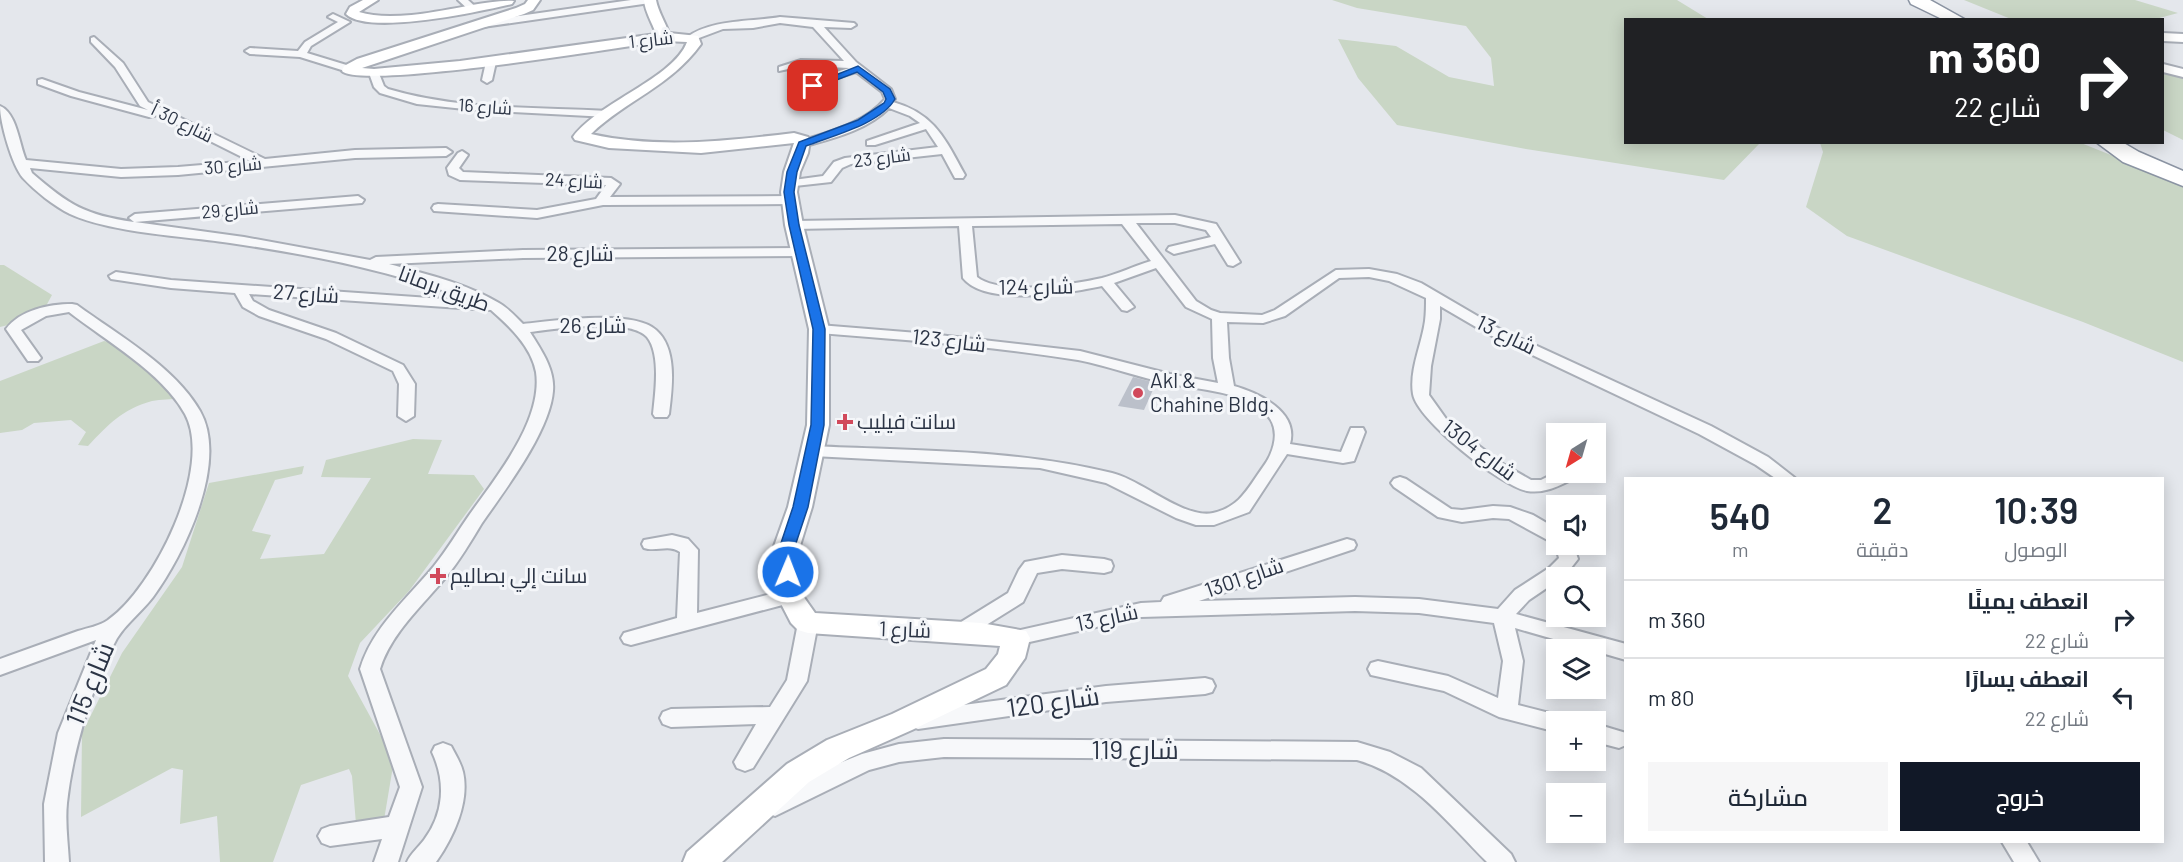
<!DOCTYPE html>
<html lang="ar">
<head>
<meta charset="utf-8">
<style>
	:root { --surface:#fff; --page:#f6f6f7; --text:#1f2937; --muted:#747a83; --line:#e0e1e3; --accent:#111827 }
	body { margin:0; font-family:Barlow,Cairo,sans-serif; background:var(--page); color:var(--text); direction:rtl; height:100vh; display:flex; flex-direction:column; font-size:22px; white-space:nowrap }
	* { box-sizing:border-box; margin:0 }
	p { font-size:20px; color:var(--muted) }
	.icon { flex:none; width:33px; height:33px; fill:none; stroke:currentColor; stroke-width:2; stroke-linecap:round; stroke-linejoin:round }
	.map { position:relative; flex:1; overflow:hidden; direction:ltr }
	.side { position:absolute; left:1624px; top:477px; width:540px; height:366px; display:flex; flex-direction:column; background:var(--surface); border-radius:0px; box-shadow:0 3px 15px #0003; direction:rtl }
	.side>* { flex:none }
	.top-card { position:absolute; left:1624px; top:18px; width:540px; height:126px; border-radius:0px; box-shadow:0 3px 15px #0003; direction:rtl; background:#202124; color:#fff; overflow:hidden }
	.needle { width:39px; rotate:217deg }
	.fabs { position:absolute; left:1546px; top:423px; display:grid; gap:12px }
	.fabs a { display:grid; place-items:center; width:60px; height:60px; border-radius:0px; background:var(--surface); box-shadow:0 3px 15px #0003; font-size:30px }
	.pin { position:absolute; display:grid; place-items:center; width:51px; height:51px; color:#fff; margin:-26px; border-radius:12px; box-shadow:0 3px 9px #0006 }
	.me { position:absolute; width:66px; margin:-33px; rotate:1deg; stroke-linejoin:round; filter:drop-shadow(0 0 4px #0008) }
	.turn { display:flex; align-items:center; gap:21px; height:126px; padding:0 24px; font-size:27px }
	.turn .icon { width:78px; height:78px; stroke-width:2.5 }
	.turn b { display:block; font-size:42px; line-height:51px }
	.eta { display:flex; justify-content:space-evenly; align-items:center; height:102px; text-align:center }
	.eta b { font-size:36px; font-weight:600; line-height:42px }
	.action { display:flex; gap:12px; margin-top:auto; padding:12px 24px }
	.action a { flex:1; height:69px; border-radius:0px; background:var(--accent); color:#fff; font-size:24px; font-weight:600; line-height:69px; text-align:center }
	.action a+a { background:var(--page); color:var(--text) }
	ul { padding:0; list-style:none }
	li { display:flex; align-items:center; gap:18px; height:78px; padding:0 24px; border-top:2px solid var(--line) }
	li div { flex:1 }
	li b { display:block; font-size:22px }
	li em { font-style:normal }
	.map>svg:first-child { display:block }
</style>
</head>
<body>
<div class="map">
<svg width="2183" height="862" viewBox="0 0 2183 862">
	<rect width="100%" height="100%" fill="#e4e7ec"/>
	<path fill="#c9d6c5" d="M1332,0H1677L1708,19L1626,20V142L1760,143L1724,180L1526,149L1397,125L1358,78L1338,39L1396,46L1449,77L1494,86L1491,58L1466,26L1357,8Z
		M1964,0H2135L2178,13L2152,20L2011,19Z
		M2163,72L2183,77V140L2163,130Z
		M1820,143H2081L2183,184V362L2083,322L1847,236L1806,207L1823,152Z
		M0,265H4L52,295L40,317L0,327Z
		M104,341L117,344L180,398C171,400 161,399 152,401C121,410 109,424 88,446L78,445L86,432L71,420L34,423L22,430L0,433V381Z
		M413,439L442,440L428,474L474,475L484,489L409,591L360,643L348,676L394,760L384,820L356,824L352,776L349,769L301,785L273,862H220L217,816L180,824L183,770L172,768L81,817L82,733L122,653L182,567L209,483L304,466L302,474L275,480L252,531L271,535L260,559L324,554L371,478L321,477L326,460Z"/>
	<path fill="#bbc0ca" d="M1133,377L1156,383L1144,410L1118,406Z"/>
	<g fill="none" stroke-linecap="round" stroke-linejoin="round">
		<g stroke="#a9aeb7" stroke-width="4">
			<path id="street" d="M458,0H468L479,10L471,12Z
				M631,0H655L650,3L483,27L478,24L483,21Z
				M333,14L350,22L311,46L307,53L353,67V71H345L300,57L250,54L245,51L250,48L298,51L305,42L338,22L328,17Z
				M780,17L854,23L856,25L851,28L824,27L856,62L891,89L895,99L893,102C935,114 945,139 965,175L963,178H955L942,154L851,164L842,168L831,182L786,187V181L823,176L834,162L845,158L938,147L926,129L875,145H867V141L920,123L910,116L889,108C867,130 834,138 806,146H798V142C828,132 864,124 885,99L882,92L856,72L833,79L800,96H792V92L825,75L850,68L802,66L779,71V67L801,60L844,61L813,27L780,23L753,28L723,29L691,41L686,38C710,19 751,22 780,17Z
				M94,37L123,63L148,102L265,159L355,150L446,148L452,152L446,156L355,158L178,175L121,177L30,168L32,173C69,205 85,215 134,222L129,218L135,214L358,196L364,200L362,203L135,222L244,237L370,260L376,257L523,250L801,248L808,252L801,256L523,258L389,264C425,274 466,283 499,303C508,308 516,317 523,324C553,321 632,309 656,330C678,349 672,389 669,414L667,417H655L653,414C655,394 661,354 647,337C629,317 555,329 530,332C541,350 555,369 553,391C550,431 505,490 482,523C471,541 460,560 446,577C423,605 391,633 380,669L422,787L398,862H374L382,839L330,846L322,843L318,836L322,829L330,826L389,817L400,787L360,669C372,628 407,599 434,566C447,550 458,531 470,514C497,476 543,420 536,372C531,346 509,326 491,310L249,294L253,301L269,310L336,333L403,365L415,384L414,416L406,421L398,416L399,384L393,371L326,339L259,316L243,307L235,293L171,288L111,279L109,276L116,272L171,280L473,301C394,271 313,255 230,243C183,236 112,233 70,214C54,206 35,191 23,178C12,165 0,123 0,106C17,113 19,144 26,160L121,169L178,167L250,161L158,115L149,117L71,96L38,84V80L42,79L79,92L148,110L140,106L115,67L91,42V38Z
				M491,59L496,62L492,80L487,83L482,80L486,62Z
				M374,70L378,71L384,86L388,89C458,110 535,107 608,111L614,114L608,117L474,110L417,104L380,93L374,87L369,73Z
				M462,151L468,155L459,168L463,172L611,178L620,184L610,197L790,196L796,200L790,204L603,205L537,218L434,211L432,208L434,205L438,204L537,210L596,199L606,185L460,180L449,175L447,168L458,153Z
				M1175,215L1216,224L1240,262L1233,266L1228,265L1215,244L1174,254L1167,250L1169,247L1211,237L1206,230L1175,223H1136L1196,301L1211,310L1220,313L1262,315L1275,310L1336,270L1369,269L1397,274L1421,283L1498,328L1711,426L1768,457L1795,478H1775L1756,465L1699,434L1488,334L1440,306V319L1431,366L1429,395L1449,423L1503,464L1531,480H1541L1557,472H1581L1579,476C1562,484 1547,494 1527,491C1501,486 1417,420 1413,394C1409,370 1422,344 1425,321C1426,313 1426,305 1426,298L1389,281L1369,277L1339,278L1285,316L1263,323L1227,322L1229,358L1234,386C1259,393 1299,412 1290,444L1341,452L1351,428H1363L1365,432L1354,461L1343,463L1287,454L1249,512L1214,525H1196L1176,518L1106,483L1040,468L813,456L807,455L805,451L807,447L813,446C913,451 1015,449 1112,473C1142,480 1183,519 1213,513C1240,507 1248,488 1263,467C1274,452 1282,428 1265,413C1240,391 1202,390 1171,384C1140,378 1109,366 1078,360C993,346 905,340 819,333L812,329L819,325L930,334L1080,351L1170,374L1218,383L1213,358L1212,319L1186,307L1156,268L1114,283L1134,307L1127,311L1122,310L1102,286C1069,293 986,307 963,278L959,226L794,229L788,225L794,221ZM1122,224L1151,261C1134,266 1118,274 1102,278C1071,285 1002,296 977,277L972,226Z
				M72,304L77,305C118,335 175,367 200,411C229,462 184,555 153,597C140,614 122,626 113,646C91,689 72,755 67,803C65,822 68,843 69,862H45L44,804L58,733L96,640L0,675V659C26,650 52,640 78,631C87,628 100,626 108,620C154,588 214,467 185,414C162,372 106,341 69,312L46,316L21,330L41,358L38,361H28L6,329C20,310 49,304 72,304Z
				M1400,477L1406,479L1451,509L1462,510L1493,506L1510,507L1533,515L1557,529V544H1573L1578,559L1563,578H1557V581L1529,600L1516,614L1626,644V660L1515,628L1523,661L1518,705L1565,717L1567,722H1557V732L1499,717L1444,691L1371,675L1368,669L1371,663L1378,661L1448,676L1498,698L1503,661L1494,623L1419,613L1355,611L1141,617L1016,645L1009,643L1006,638L1009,633L1016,631L1141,603L1161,602L1164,597L1347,539L1354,541L1356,545L1354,549L1199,601L1355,597L1419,599L1498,609L1515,590L1549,568L1559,558L1555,544L1509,519L1493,518L1462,522L1438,517L1394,487L1391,483L1394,479Z
				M672,535L688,539L698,550L697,613L790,589L797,591L800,596L797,601L790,603L631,645L624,643L621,638L624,633L677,618L680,552C669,544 656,552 644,548L642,544L644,540Z
				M1062,555L1104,559L1111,561L1113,566L1111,571L1104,573L1062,569L1037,573L1023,602L967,637L960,639L953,637L950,632L953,627L1008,593L1019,570L1025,562Z
				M808,616L815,618L818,623L807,681L753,768L745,771L737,768L734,762L756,724L671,727L663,724L660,718L663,712L671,709L770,707L787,680L798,623L801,618Z
				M1205,678L1212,680L1215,686L1212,692L1205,694L1106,702L918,729L910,726L907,720L910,714L918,711L1106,686Z
				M1596,724L1626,733V745L1619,748L1596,742Z
				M944,739L1357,742L1390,752L1421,768L1511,854L1515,862H1487C1448,823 1411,775 1357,760L944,757L899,762L869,770L775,816L767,813L764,806L767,799L825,769L862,754L899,744Z
				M443,743L451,746C455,754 461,763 463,772C470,802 453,838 436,862H407C411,853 418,848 424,840C444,813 446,782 432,752L435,746Z
				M2002,842H2027L2039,862H2014Z"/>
		</g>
		<g stroke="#a9aeb7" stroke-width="4">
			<path id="secondary" d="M363,0H378L359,12C390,22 441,11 472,5C486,3 501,0 514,1L512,4C482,11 368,36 346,14L350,7Z
				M528,0H540L533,10L524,14L362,68L374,69L460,61L656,34C652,22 645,12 644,0H656C658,11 665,22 669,33L698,36L701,44C670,87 626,100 591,134C658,149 727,141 794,133L808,137L810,140L808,153L800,172L797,192L803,225L829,329V425L812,507L799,549L803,596L815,613L981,623L1026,631L1030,638L1025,658L1006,685L912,730L849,758L809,782L722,862H683L687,852L787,764L827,740L892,714L986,669L998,654L1000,646L808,633L798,630L791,623L777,596L773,549L788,507L807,425L809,329L785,225L781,192L784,172L794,143L701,153L609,148L575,140L573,137C597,103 674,78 687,42L664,41C623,47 360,90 342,71L344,66L357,59L516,8L525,4Z
				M2163,33L2183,34V42L2163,41Z
				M2163,64L2183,69V77L2163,72Z"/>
		</g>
		<g stroke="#8b94a3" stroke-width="3">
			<path id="highway" d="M1909,0H1930L1966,20H1944L1911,4Z
				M2096,142H2122L2139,152L2183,171V186L2123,162Z"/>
		</g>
		<use href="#street" fill="#f7f8fa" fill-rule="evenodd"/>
		<use href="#secondary" fill="#fff" fill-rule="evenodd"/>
		<use href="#highway" fill="#fff" fill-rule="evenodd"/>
	</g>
	<path fill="#1a73e8" stroke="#114b97" stroke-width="1.5" d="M858,66L890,89L895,99C881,124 831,136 806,146L797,172L794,192L799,225L825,329L824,425L808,507L794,549L796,572L794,576H783L779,549L793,507L811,425L813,329L789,225L784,192L787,172L799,142L858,120L884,103L886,99L883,92L857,72L816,88L808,86Z"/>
	<g fill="#d1495b" stroke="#f4f6f9" stroke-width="2">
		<circle cx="1138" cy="393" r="6"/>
		<path d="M842 413h6v6h6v6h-6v6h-6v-6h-6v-6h6z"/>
		<path d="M435 567h6v6h6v6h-6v6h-6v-6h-6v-6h6z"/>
	</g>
	<g text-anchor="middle" stroke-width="6" stroke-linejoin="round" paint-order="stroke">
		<g font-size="18" fill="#2b3445" stroke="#f4f6f9">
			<text transform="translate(651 40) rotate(-6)" y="6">شارع 1</text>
			<text transform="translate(485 107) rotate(4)" y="6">شارع 16</text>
			<text transform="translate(182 123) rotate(26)" y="6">شارع 30 أ</text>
			<text transform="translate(882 158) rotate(-7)" y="6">شارع 23</text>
			<text transform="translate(233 166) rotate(-5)" y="6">شارع 30</text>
			<text transform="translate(574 181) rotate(3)" y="6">شارع 24</text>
			<text transform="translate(230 210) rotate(-5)" y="6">شارع 29</text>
		</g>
		<g font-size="21" fill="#2b3445" stroke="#f4f6f9">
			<text x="580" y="261">شارع 28</text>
			<text transform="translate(1036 287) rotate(-1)" y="7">شارع 124</text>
			<text transform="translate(444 289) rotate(20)" y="7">طريق برمانا</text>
			<text transform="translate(306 294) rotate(4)" y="7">شارع 27</text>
			<text x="593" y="333">شارع 26</text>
			<text transform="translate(1506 335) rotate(26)" y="7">شارع 13</text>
			<text transform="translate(949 341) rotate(7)" y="7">شارع 123</text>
			<text transform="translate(1479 450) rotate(37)" y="7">شارع 1304</text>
			<text transform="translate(1244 578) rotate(-19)" y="7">شارع 1301</text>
			<text transform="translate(1107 618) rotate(-12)" y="7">شارع 13</text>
			<text transform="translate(905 630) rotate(2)" y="7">شارع 1</text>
		</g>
		<g font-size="21" fill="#2b3445" stroke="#f4f6f9" text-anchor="start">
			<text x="1150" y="388">Akl &amp;<tspan x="1150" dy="24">Chahine Bldg.</tspan></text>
			<text x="857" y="429">سانت فيليب</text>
			<text x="450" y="583">سانت إلي بصاليم</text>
		</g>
		<g font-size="26" fill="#2b3445" stroke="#f4f6f9">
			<text transform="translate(90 684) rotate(-68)" y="9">شارع 115</text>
			<text transform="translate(1053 702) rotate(-8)" y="9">شارع 120</text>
			<text x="1135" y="759">شارع 119</text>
		</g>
	</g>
</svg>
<div class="fabs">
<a><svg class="needle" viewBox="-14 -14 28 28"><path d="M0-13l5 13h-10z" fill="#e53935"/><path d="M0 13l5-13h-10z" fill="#747a83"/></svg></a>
<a><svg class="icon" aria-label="sound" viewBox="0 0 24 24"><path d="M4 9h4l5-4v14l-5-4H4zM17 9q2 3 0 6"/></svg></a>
<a><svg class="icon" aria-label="search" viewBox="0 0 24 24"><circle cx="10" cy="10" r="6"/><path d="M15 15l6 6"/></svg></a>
<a><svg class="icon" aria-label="layers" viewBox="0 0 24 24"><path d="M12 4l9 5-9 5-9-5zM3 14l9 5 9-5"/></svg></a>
<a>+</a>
<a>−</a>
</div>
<div class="pin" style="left:813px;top:86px;background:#d93025"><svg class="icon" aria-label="arrive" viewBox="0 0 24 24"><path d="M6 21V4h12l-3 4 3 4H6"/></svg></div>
<svg class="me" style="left:788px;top:572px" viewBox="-20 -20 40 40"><circle r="17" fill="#1a73e8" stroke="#fff" stroke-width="3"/><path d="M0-11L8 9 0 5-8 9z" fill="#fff"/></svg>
<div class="top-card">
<div class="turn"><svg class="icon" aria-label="right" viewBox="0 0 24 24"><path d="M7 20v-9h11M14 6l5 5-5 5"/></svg><div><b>360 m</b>شارع 22</div></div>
</div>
<section class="side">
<div class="eta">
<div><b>10:39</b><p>الوصول</p></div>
<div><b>2</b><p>دقيقة</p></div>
<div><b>540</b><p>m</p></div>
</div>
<ul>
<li><svg class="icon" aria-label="right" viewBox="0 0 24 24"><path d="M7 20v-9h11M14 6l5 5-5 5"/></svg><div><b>انعطف يمينًا</b><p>شارع 22</p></div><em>360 m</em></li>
<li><svg class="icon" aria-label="left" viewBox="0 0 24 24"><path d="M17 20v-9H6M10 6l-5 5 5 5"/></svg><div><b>انعطف يسارًا</b><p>شارع 22</p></div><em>80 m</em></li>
</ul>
<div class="action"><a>خروج</a><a>مشاركة</a></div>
</section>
</div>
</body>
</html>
